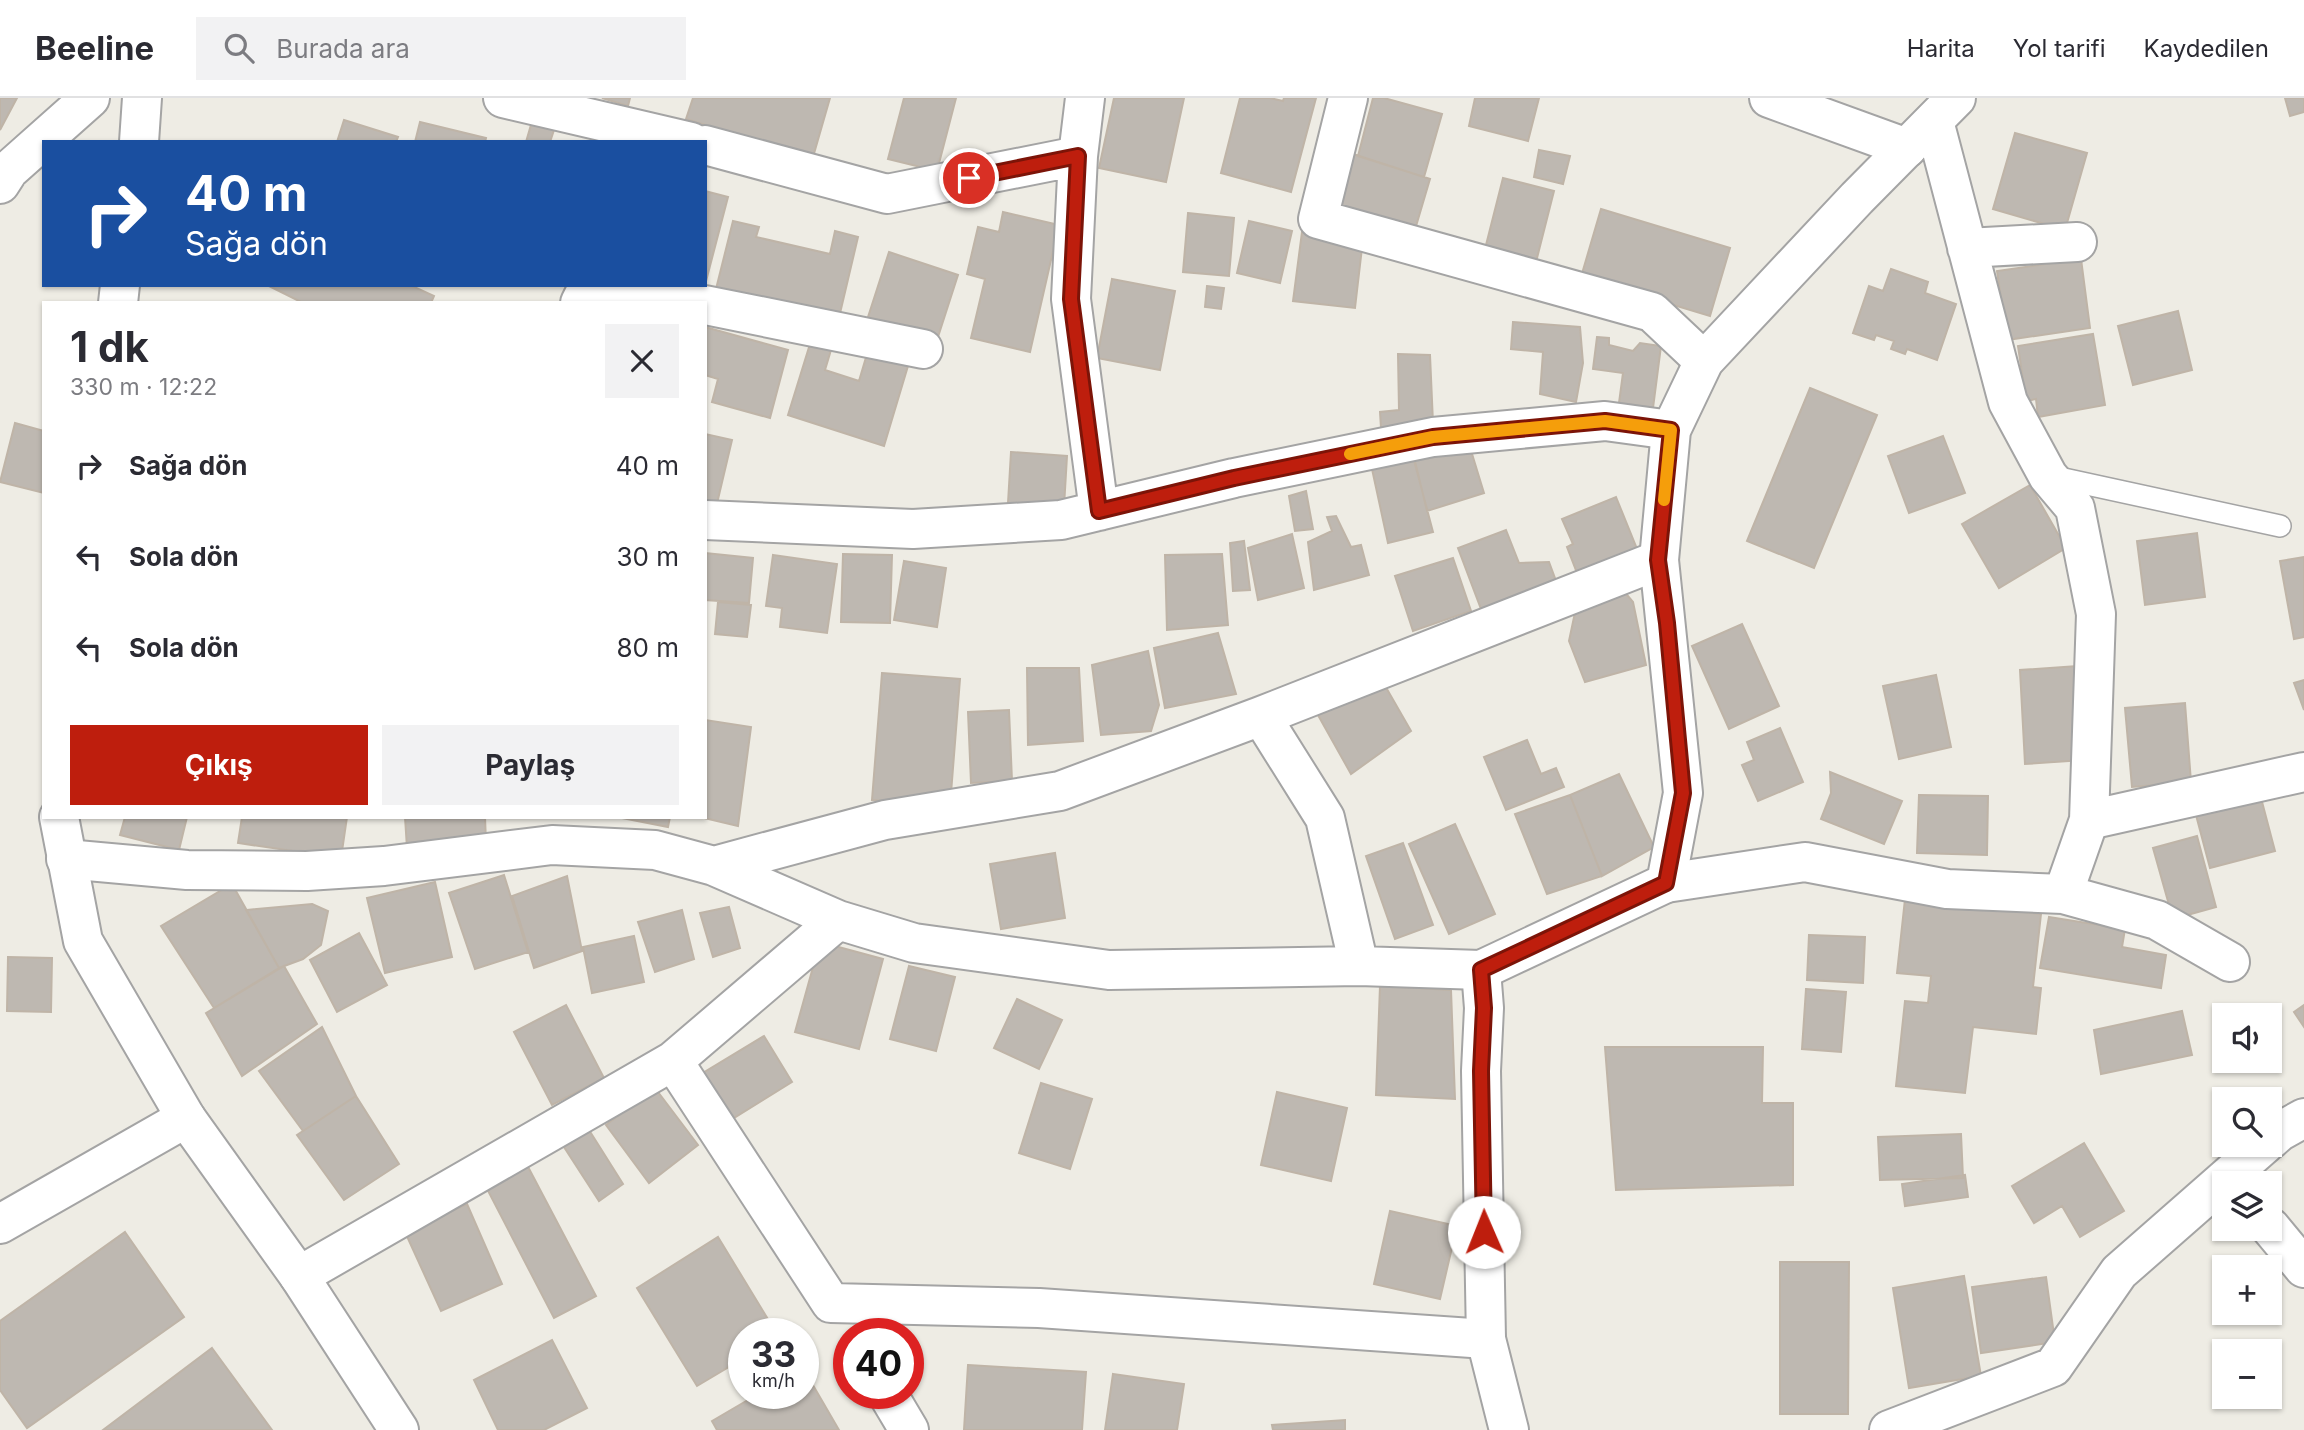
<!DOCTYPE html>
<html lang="tr">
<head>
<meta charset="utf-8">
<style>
	:root { --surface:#fff; --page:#f2f2f3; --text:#2b2b33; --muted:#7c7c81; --line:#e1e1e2; --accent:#be1e0d }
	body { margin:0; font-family:Inter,sans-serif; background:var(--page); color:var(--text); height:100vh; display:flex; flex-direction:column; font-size:26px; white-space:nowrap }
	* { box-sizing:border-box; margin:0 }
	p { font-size:23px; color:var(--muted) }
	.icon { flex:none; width:38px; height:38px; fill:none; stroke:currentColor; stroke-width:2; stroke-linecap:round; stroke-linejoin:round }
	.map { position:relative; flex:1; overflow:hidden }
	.details { position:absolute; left:42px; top:203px; width:665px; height:518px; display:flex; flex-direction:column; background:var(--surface); border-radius:0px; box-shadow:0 2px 5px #0004 }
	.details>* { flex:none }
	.hud { position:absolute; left:42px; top:42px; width:665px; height:147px; border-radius:0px; box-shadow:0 2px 5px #0004; background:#1a4fa0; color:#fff; overflow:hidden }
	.buttons { position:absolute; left:2212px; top:905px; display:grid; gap:14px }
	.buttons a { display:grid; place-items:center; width:70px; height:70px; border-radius:0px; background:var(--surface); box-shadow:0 2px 5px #0004; font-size:35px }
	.speed { position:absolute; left:728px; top:1220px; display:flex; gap:14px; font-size:35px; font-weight:700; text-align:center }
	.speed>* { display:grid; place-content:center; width:91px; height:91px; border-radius:50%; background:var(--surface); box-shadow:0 2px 5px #0004; line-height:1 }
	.speed small { font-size:18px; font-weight:400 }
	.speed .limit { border:10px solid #d22; background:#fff; color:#111 }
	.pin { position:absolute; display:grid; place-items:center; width:60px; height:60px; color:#fff; margin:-30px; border:4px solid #fff; border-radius:50%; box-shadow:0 2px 7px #0007 }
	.me { position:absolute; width:77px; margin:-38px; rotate:359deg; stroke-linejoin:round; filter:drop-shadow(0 0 5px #0008) }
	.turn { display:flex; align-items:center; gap:24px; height:147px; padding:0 28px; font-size:32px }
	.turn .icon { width:91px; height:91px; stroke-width:2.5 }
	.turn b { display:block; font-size:49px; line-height:60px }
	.round { display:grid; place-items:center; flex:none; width:74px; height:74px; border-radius:0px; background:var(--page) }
	.summary { display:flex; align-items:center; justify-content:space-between; height:119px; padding:0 28px }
	h1 { font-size:42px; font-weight:700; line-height:52px }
	.button { display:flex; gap:14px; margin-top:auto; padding:14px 28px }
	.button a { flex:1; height:80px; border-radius:0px; background:var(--accent); color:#fff; font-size:28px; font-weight:700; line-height:80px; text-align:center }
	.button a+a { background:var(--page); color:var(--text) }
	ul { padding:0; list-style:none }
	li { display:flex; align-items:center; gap:21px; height:91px; padding:0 28px }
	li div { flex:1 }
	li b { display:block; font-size:26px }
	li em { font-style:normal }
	header { display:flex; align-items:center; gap:42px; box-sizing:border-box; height:98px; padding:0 35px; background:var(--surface); border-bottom:2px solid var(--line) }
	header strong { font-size:33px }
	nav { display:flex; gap:38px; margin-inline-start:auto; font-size:24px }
	.search { width:490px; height:63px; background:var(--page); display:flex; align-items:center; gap:18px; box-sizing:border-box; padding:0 24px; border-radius:0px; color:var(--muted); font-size:26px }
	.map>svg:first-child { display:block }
</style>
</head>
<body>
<header>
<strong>Beeline</strong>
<div class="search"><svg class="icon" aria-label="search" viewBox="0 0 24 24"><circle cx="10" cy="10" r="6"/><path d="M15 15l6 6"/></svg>Burada ara</div>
<nav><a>Harita</a><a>Yol tarifi</a><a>Kaydedilen</a></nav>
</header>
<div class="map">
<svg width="2304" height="1332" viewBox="0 0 2304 1332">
	<rect width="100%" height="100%" fill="#eeece4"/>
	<path fill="#beb8b1" stroke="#bfb4a7" stroke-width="2" d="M0,0H17L0,32Z
		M602,0H630L628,8Z
		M693,0H830L813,59L686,21Z
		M904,0H956L937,73L888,61Z
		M1114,0H1184L1166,84L1099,70Z
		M1240,0H1270L1283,3L1284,0H1316L1291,94L1221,75Z
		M1373,0H1384L1442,16L1424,79L1358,58Z
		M1475,0H1539L1528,43L1469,28Z
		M2285,0H2304V14L2290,18Z
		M535,13L558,20L550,44H526Z
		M344,22L398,39L396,44H337Z
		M420,24L486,40L485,44H415Z
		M2015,35L2087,55L2065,132L1993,111Z
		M1539,52L1570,58L1563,86L1534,79Z
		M1350,55L1430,81L1414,135L1337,111Z
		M1503,80L1554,93L1536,164L1485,151Z
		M705,93L728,99L705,187Z
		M1601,111L1730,150L1710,218L1581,179Z
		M1003,114L1059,127L1030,254L971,240L985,181L967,176L978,129L999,134Z
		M1188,115L1234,120L1229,178L1183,174Z
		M733,123L759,129L756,139L830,156L835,133L858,139L837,228L714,199Z
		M1249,123L1292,133L1280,185L1237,175Z
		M1302,134L1363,141L1355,210L1293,203Z
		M889,154L958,177L937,242L868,219Z
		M2081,161L2090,230L2007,242L1997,173Z
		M1891,171L1928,184L1925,195L1956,206L1937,262L1907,251L1905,256L1891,251L1894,243L1876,237L1874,242L1853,235L1869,188L1883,193Z
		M1112,181L1175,193L1160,272L1097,260Z
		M267,187H410L434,198L431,205H303Z
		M1207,188L1224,190L1221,211L1205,209Z
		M2178,213L2192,272L2133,287L2118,228Z
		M1513,224L1580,229L1583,265L1576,304L1540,296L1543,254L1511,251Z
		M705,229L788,252L770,320L712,304L718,281L705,277Z
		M2093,236L2105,307L2038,319L2036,301L2026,303L2018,248Z
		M1597,239L1609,240V247L1633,253L1640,245L1661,248L1653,310L1619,305L1623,275L1593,271Z
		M810,246L831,252L825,272L859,283L867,256L908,268L884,348L788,317Z
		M1398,256L1430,257L1433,325L1381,330L1380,314L1399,312Z
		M1810,290L1877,317L1814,470L1747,443Z
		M15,325L44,333V395L0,384Z
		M705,336L732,342L715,414L705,411Z
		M1943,338L1965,395L1909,415L1888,358Z
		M1469,346L1484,395L1427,413L1413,355Z
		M1011,354L1067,358L1064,409L1008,405Z
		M1414,362L1433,434L1388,445L1372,371Z
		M2030,387L2066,450L1999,490L1962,426Z
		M1306,393L1313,431L1295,433L1289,398Z
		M1616,399L1637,451L1577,475L1567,449L1573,446L1562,421Z
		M1336,418L1351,449L1361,447L1369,477L1314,492L1308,444L1332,433L1327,419Z
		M1506,432L1519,465L1549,464L1556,483L1481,511L1458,450Z
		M2197,435L2205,499L2145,507L2137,443Z
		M1292,436L1304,490L1258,502L1248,450Z
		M1244,443L1250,492L1233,493L1230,445Z
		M705,455L753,460L749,505L705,502Z
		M843,456L892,457L890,525L841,524Z
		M1222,456L1228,527L1167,532L1165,457Z
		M773,457L837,466L827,535L780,529L782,510L766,508Z
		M2304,459V539L2294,541L2280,463Z
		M1453,460L1471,513L1413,533L1395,478Z
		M904,463L946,470L937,529L894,522Z
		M1622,491L1633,504L1646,567L1585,584L1569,543L1577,505Z
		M718,504L751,507L747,539L715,536Z
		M1742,526L1779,608L1729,631L1692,548Z
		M1218,535L1236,596L1165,610L1154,550Z
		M1148,553L1159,607L1151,633L1101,637L1092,567Z
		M2077,568L2083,662L2025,666L2020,572Z
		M1027,570H1079L1083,643L1028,647Z
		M882,575L960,581L950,708L872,702Z
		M1936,577L1951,649L1899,661L1883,588Z
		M1380,579L1411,633L1351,676L1318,617Z
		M2304,582V612L2294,585Z
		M2185,605L2191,684L2132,689L2125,610Z
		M1009,612L1012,683L971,685L968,614Z
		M705,622L751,629L738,728L700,719H705Z
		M1780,630L1803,684L1758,703L1742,667L1754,662L1747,644Z
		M1527,642L1541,676L1556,670L1564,689L1506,712L1484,659Z
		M1830,674L1902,703L1884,746L1821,721L1831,695Z
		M1619,676L1654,749L1602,778L1570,697Z
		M1570,697L1602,778L1547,796L1515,716Z
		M1919,697L1988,698L1987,757L1917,755Z
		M2261,700L2275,753L2210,770L2196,717Z
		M125,719H187L179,752L120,737Z
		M242,719H347L341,760L238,745Z
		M405,719H485L486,744L407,750Z
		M617,719H670L668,729Z
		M1455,726L1495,816L1449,836L1409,746Z
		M2197,738L2216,809L2173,821L2153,750Z
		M1403,745L1433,827L1395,841L1366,758Z
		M1055,755L1065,820L1001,831L990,766Z
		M504,777L528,854L475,871L449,795Z
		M567,778L582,853L534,870L512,798Z
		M435,784L452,859L385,875L367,800Z
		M232,786L279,870L214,910L161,828Z
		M1905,801L2041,816L2033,889L2041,890L2036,936L1973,929L1965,995L1896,988L1905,903L1928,905L1931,878L1897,875Z
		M312,806L328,813L321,847L303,861L279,870L246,812Z
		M729,809L740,850L713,859L700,815Z
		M682,812L694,861L655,874L638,824Z
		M2049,819L2125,831L2122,849L2166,857L2161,890L2040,870Z
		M359,835L387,887L337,914L310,862Z
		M1809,837L1865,839L1863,885L1807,882Z
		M634,838L644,884L592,895L583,849Z
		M820,844L883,861L859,951L795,934Z
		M8,859L52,860L51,914L7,913Z
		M284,868L317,926L242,978L206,915Z
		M909,868L955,879L936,953L890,941Z
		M1380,888L1451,892L1455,1001L1376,997Z
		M1806,891L1846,894L1841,954L1802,951Z
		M1017,901L1062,922L1039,971L994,950Z
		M566,907L604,980L552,1007L514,934Z
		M2304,907V929L2294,914Z
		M2182,913L2192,957L2101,976L2094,932Z
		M322,929L356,998L303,1033L259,973Z
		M764,938L792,984L729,1023L701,976Z
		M1605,949H1763L1762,1005H1793V1087L1616,1092Z
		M1041,985L1092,1001L1070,1071L1019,1055Z
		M655,990L698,1047L649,1085L606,1027Z
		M1277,994L1347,1010L1331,1083L1261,1067Z
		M356,998L399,1066L344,1102L297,1037Z
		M589,1032L623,1086L599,1103L564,1049Z
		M1961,1036L1963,1080L1880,1082L1878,1039Z
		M2084,1045L2124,1113L2080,1139L2062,1108L2034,1125L2012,1088Z
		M526,1065L596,1198L554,1220L485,1087Z
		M1965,1077L1968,1099L1905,1108L1902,1086Z
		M467,1106L502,1186L441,1213L405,1134Z
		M1390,1113L1457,1128L1440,1201L1374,1186Z
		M125,1134L184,1219L27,1330L0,1292V1223Z
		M718,1139L777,1236H744V1260L697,1288L637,1190Z
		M1780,1164H1849L1848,1316H1780Z
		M1964,1178L1981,1278L1909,1290L1893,1190Z
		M2046,1179L2055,1244L1981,1255L1972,1189Z
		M552,1242L587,1310L544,1332H498L474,1282Z
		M212,1250L272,1332H103Z
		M968,1267L1086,1274L1082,1332H964Z
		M803,1270L839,1332H717L712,1323L760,1295H803Z
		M1113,1276L1184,1286L1177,1332H1105Z
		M1345,1322V1332H1273L1272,1327Z"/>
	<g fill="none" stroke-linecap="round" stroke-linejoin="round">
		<g stroke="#a4a4a4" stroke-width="24">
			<path id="service" d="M2050,378L2280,428"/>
		</g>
		<g stroke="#a4a4a4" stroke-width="42">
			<path id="minor" d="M503,0L691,44
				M1348,0L1318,121L1652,214L1704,263
				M1769,0L1907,50
				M1934,23L2008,304L2048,378L2075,410L2096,516L2089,722
				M705,47L887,96L1078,58L1071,201L1099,413
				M1078,58L1085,0
				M0,86L9,72L90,0
				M1967,150L2077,144
				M610,187L696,205
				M580,205L589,187
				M705,207L923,251
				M705,422L913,431L1061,422L1234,380L1433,339L1605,323L1671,332
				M1261,618L1325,720L1359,868
				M66,761L187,772L307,773L384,768L552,747L655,752L714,768L838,822L673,963
				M714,768L885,722L1060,693L1261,618L1659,462
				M1666,785L1805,764L1947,791L2063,796L2089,722L2304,674
				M2063,796L2157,822L2230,864
				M838,822L914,845L1109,872L1359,868L1481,872
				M2270,1042L2279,1034L2304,1020
				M0,1126L186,1020
				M2270,1129L2304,1170
				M299,1178L673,963L831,1205L1039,1210L1486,1241
				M887,1295L909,1332
				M1889,1332L2053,1269L2119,1174L2265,1046"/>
		</g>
		<g stroke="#a4a4a4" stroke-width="42">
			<path id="tertiary" d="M139,44L142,0
				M118,205L120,187
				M59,719L83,843L186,1020L299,1178L399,1332
				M1509,1332L1486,1241L1481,973L1484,910L1481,872L1666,785L1683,695L1659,462L1671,332L1704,263L1857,100L1956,0"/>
		</g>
		<use href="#service" stroke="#fff" stroke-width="21"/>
		<use href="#minor" stroke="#fff" stroke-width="38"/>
		<use href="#tertiary" stroke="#fff" stroke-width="38"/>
	</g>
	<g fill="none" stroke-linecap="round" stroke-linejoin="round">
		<g stroke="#7c1408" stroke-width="18">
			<path id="route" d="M969,80L1078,58L1071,201L1099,413L1234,380L1433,339L1605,323L1671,332L1658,462L1667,525L1683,695L1666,785L1481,872L1484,910L1481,973L1484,1134"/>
		</g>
		<use href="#route" stroke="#be1e0d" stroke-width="12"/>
		<path stroke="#f59e0b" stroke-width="12" d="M1350,356L1433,339L1605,323L1671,332L1664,402"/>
	</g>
</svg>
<div class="buttons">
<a><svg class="icon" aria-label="sound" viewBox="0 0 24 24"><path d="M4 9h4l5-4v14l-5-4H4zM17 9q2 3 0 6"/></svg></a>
<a><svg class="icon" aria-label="search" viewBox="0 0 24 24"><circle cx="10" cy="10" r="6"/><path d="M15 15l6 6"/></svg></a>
<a><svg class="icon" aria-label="layers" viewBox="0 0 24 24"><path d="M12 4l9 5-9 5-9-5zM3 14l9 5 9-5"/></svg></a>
<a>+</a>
<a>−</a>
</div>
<div class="speed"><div>33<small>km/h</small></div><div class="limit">40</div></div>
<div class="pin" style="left:969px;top:80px;background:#d93025"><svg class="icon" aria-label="arrive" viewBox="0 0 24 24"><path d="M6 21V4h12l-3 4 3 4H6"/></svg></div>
<svg class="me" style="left:1484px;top:1134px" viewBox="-20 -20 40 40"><circle r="19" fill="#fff"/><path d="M0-13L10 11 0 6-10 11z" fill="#be1e0d"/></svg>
<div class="hud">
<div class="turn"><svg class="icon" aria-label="right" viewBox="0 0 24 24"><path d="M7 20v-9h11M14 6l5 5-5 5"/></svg><div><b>40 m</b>Sağa dön</div></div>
</div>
<section class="details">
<div class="summary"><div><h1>1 dk</h1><p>330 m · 12:22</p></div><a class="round"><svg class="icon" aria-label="close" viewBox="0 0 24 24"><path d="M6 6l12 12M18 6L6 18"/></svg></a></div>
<ul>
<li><svg class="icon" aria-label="right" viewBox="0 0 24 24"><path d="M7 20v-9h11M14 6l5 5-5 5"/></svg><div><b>Sağa dön</b></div><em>40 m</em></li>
<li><svg class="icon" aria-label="left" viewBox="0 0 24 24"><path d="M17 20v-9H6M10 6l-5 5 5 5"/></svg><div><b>Sola dön</b></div><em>30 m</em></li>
<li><svg class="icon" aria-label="left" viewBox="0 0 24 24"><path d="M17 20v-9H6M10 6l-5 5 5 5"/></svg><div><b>Sola dön</b></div><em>80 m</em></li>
</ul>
<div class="button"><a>Çıkış</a><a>Paylaş</a></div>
</section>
</div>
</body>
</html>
